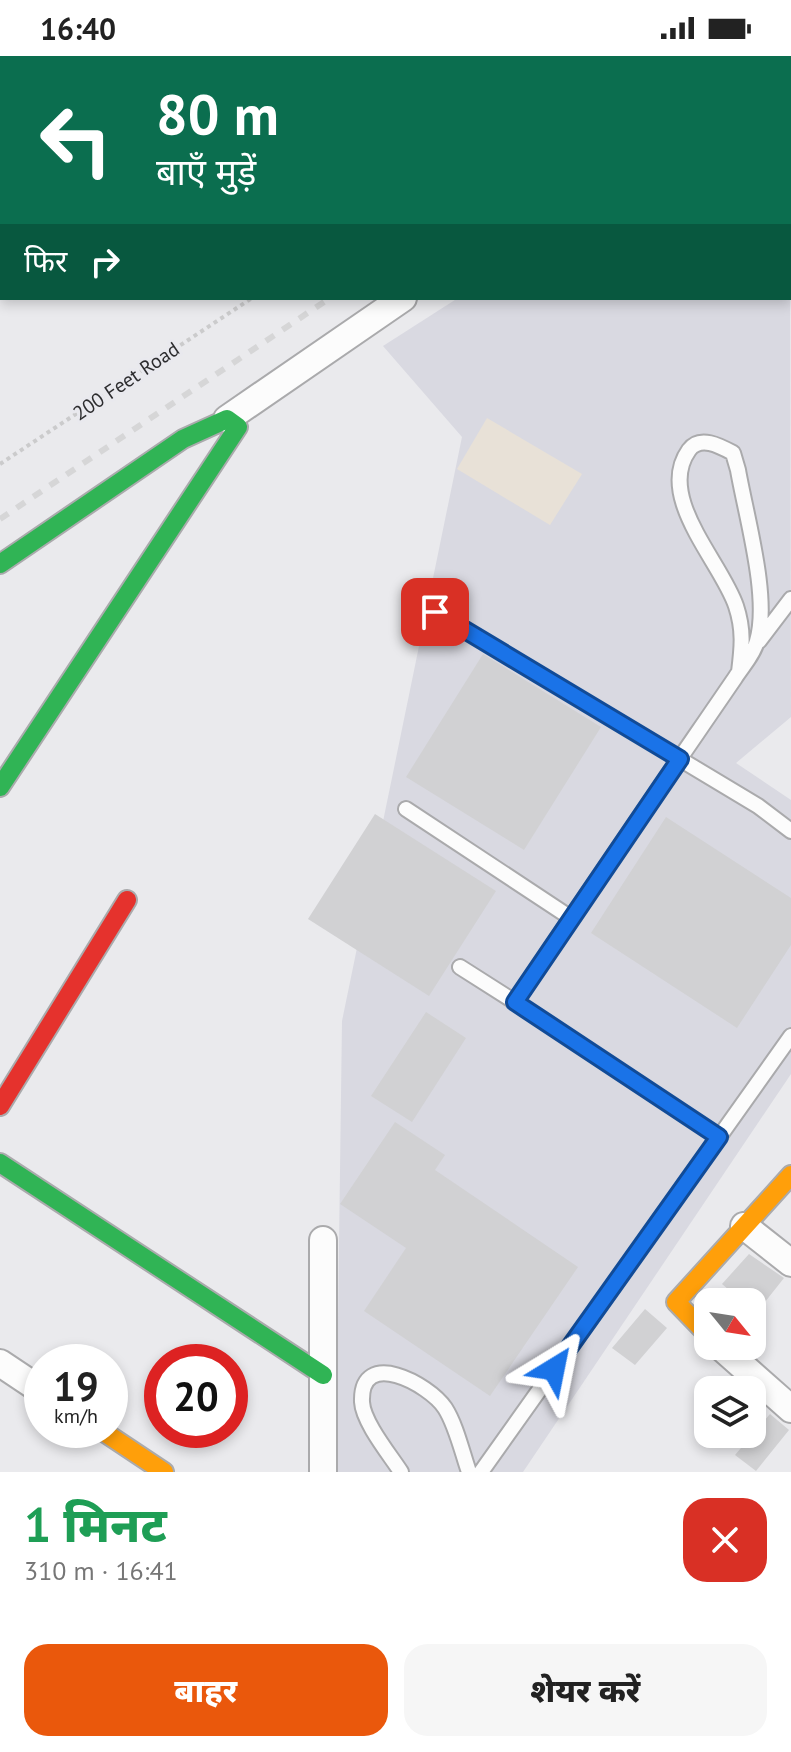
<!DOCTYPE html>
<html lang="hi">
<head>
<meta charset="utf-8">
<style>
	:root { --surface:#fff; --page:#f6f6f6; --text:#222; --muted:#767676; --accent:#ea580c }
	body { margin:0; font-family:"PT Sans","Noto Sans Devanagari",sans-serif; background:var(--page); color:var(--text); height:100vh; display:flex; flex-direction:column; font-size:30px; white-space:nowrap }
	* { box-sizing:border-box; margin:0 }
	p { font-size:26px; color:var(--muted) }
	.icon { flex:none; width:44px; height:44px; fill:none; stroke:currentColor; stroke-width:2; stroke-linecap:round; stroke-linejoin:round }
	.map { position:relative; height:1416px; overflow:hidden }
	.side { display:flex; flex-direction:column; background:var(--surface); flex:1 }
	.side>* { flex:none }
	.hud { position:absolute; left:0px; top:0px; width:792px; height:244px; box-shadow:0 4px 12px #0003; background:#0b6e4f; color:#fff; overflow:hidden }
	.needle { width:52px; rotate:120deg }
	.fabs { position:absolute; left:694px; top:1232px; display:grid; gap:16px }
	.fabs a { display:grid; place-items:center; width:72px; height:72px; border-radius:16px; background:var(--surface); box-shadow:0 4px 12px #0003; font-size:40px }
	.speed { position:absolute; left:24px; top:1288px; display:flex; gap:16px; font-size:40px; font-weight:700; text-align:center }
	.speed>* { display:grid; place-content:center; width:104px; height:104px; border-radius:50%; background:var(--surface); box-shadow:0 4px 12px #0003; line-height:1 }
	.speed small { font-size:20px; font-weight:400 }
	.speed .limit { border:12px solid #d22; background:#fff; color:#111 }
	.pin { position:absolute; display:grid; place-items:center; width:68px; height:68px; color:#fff; margin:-34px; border-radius:16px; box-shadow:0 4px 12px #0006 }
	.me { position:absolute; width:88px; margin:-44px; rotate:35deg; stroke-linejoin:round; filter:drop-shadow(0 0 6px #0008) }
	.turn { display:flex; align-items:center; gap:28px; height:168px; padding:0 24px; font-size:36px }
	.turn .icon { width:104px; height:104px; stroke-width:2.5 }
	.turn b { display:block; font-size:56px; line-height:68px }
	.then { display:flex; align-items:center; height:76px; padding:0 24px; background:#0003; gap:16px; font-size:30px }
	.round { display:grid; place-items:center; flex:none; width:84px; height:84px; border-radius:24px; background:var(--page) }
	.overview { display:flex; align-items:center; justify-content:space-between; height:136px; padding:0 24px }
	h1 { font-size:48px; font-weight:800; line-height:60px; color:#1e9e55 }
	.button { display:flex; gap:16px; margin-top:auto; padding:16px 24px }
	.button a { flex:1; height:92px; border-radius:24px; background:var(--accent); color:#fff; font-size:32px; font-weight:800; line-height:92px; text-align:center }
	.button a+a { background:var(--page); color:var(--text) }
	.status { display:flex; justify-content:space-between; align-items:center; height:56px; padding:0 40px; background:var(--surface); direction:ltr }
	.status svg { height:22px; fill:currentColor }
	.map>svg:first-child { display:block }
</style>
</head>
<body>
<div class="status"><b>16:40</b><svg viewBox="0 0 49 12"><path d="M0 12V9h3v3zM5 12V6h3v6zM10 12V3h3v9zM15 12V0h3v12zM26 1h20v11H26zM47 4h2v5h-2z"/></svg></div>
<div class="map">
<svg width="791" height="1416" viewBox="0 0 791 1416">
	<rect width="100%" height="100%" fill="#eaeaed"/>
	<path fill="#d9d9e1" d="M790,197L791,661L736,707L791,744V1018L523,1416H336L342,965L462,381L383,290L458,242H790Z"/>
	<path fill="#e8e1d7" d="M487,362L582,418L550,469L457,413Z"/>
	<path fill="#d1d1d3" d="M483,598L601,671L524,794L406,721Z
		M375,758L496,835L429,940L308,863Z
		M666,761L791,842V889L737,972L591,877Z
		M426,956L466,982L412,1066L371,1040Z
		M395,1066L445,1099L435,1114L578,1211L490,1340L364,1255L406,1192L340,1148Z
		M749,1198L784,1222L757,1256L752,1253V1246H743L722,1228Z
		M645,1253L667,1272L635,1309L612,1292Z
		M770,1358L789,1374L756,1415L735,1399Z"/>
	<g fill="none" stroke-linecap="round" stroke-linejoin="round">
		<g stroke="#aaaaac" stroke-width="18">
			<path id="lane" d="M435,556L758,750L791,775
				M759,585L791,543
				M406,753L571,862
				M460,911L515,946
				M719,1081L515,946C587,837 661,730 735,622C742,611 754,598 757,585C770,542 746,460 738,414L733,397C720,390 700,379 689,394C655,441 722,507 736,550C744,574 742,592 739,616
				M401,1416C390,1399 363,1366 362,1346C360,1291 429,1328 445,1352C456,1369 462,1396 469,1416
				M481,1416L791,980"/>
		</g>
		<g stroke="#aaaaac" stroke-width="30">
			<path id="street" d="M774,2L778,0
				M790,85L791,86
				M227,363L403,242
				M744,1170L791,1207
				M323,1184V1416
				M720,1290L791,1353
				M0,1307L42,1335"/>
		</g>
		<g stroke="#aaaaac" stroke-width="22">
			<path id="fast" d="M0,508L183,383L227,363L238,371L0,731
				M0,1107L323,1319"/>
		</g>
		<g stroke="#aaaaac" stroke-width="22">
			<path id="slow" d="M708,1279L676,1246L791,1119
				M101,1374L164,1416"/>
		</g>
		<g stroke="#aaaaac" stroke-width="22">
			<path id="jam" d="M0,1050L127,844"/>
		</g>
		<path stroke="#cbcbcc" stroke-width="4" stroke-dasharray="4 4" stroke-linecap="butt" d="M621,2L624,0
			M0,408L252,242"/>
		<use href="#lane" stroke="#fcfcfc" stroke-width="14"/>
		<use href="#street" stroke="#fcfcfc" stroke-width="26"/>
		<use href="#fast" stroke="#30b455" stroke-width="18"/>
		<use href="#slow" stroke="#ff9f0a" stroke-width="18"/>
		<use href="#jam" stroke="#e5322d" stroke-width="18"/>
		<path stroke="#d6d6d7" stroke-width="6" stroke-dasharray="10 10" stroke-linecap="butt" d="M687,2L690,0
			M0,463L330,242"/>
	</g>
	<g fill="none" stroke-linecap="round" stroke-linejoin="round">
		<g stroke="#114b97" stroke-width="20">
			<path id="route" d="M435,556L680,703L515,946L719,1081L554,1313"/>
		</g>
		<use href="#route" stroke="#1a73e8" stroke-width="14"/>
	</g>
	<g text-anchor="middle" stroke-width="6" stroke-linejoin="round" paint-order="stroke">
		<g font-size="20" fill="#2d2d2f" stroke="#e9e9ee">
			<text transform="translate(126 325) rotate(-34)" y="7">200 Feet Road</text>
		</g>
	</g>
</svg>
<div class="fabs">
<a><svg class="needle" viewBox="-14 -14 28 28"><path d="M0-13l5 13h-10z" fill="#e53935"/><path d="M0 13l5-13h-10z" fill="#767676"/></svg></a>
<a><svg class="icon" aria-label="layers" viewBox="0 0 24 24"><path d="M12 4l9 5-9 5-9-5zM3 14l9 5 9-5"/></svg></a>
</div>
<div class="speed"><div>19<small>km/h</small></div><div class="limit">20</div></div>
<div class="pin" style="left:435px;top:556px;background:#d93025"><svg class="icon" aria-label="arrive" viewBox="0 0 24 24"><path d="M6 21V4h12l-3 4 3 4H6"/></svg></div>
<svg class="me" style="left:554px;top:1313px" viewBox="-20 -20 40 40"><path d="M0-17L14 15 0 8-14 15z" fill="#1a73e8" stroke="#fff" stroke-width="4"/></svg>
<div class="hud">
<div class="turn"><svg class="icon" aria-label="left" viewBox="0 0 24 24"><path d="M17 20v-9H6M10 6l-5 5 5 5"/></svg><div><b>80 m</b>बाएँ मुड़ें</div></div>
<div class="then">फिर<svg class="icon" aria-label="right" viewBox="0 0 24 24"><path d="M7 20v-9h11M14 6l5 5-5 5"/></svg></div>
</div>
</div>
<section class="side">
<div class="overview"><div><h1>1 मिनट</h1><p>310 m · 16:41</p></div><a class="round" style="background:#d93025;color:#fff"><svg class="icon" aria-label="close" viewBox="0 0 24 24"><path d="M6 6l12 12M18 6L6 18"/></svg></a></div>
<div class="button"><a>बाहर</a><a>शेयर करें</a></div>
</section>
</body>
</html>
